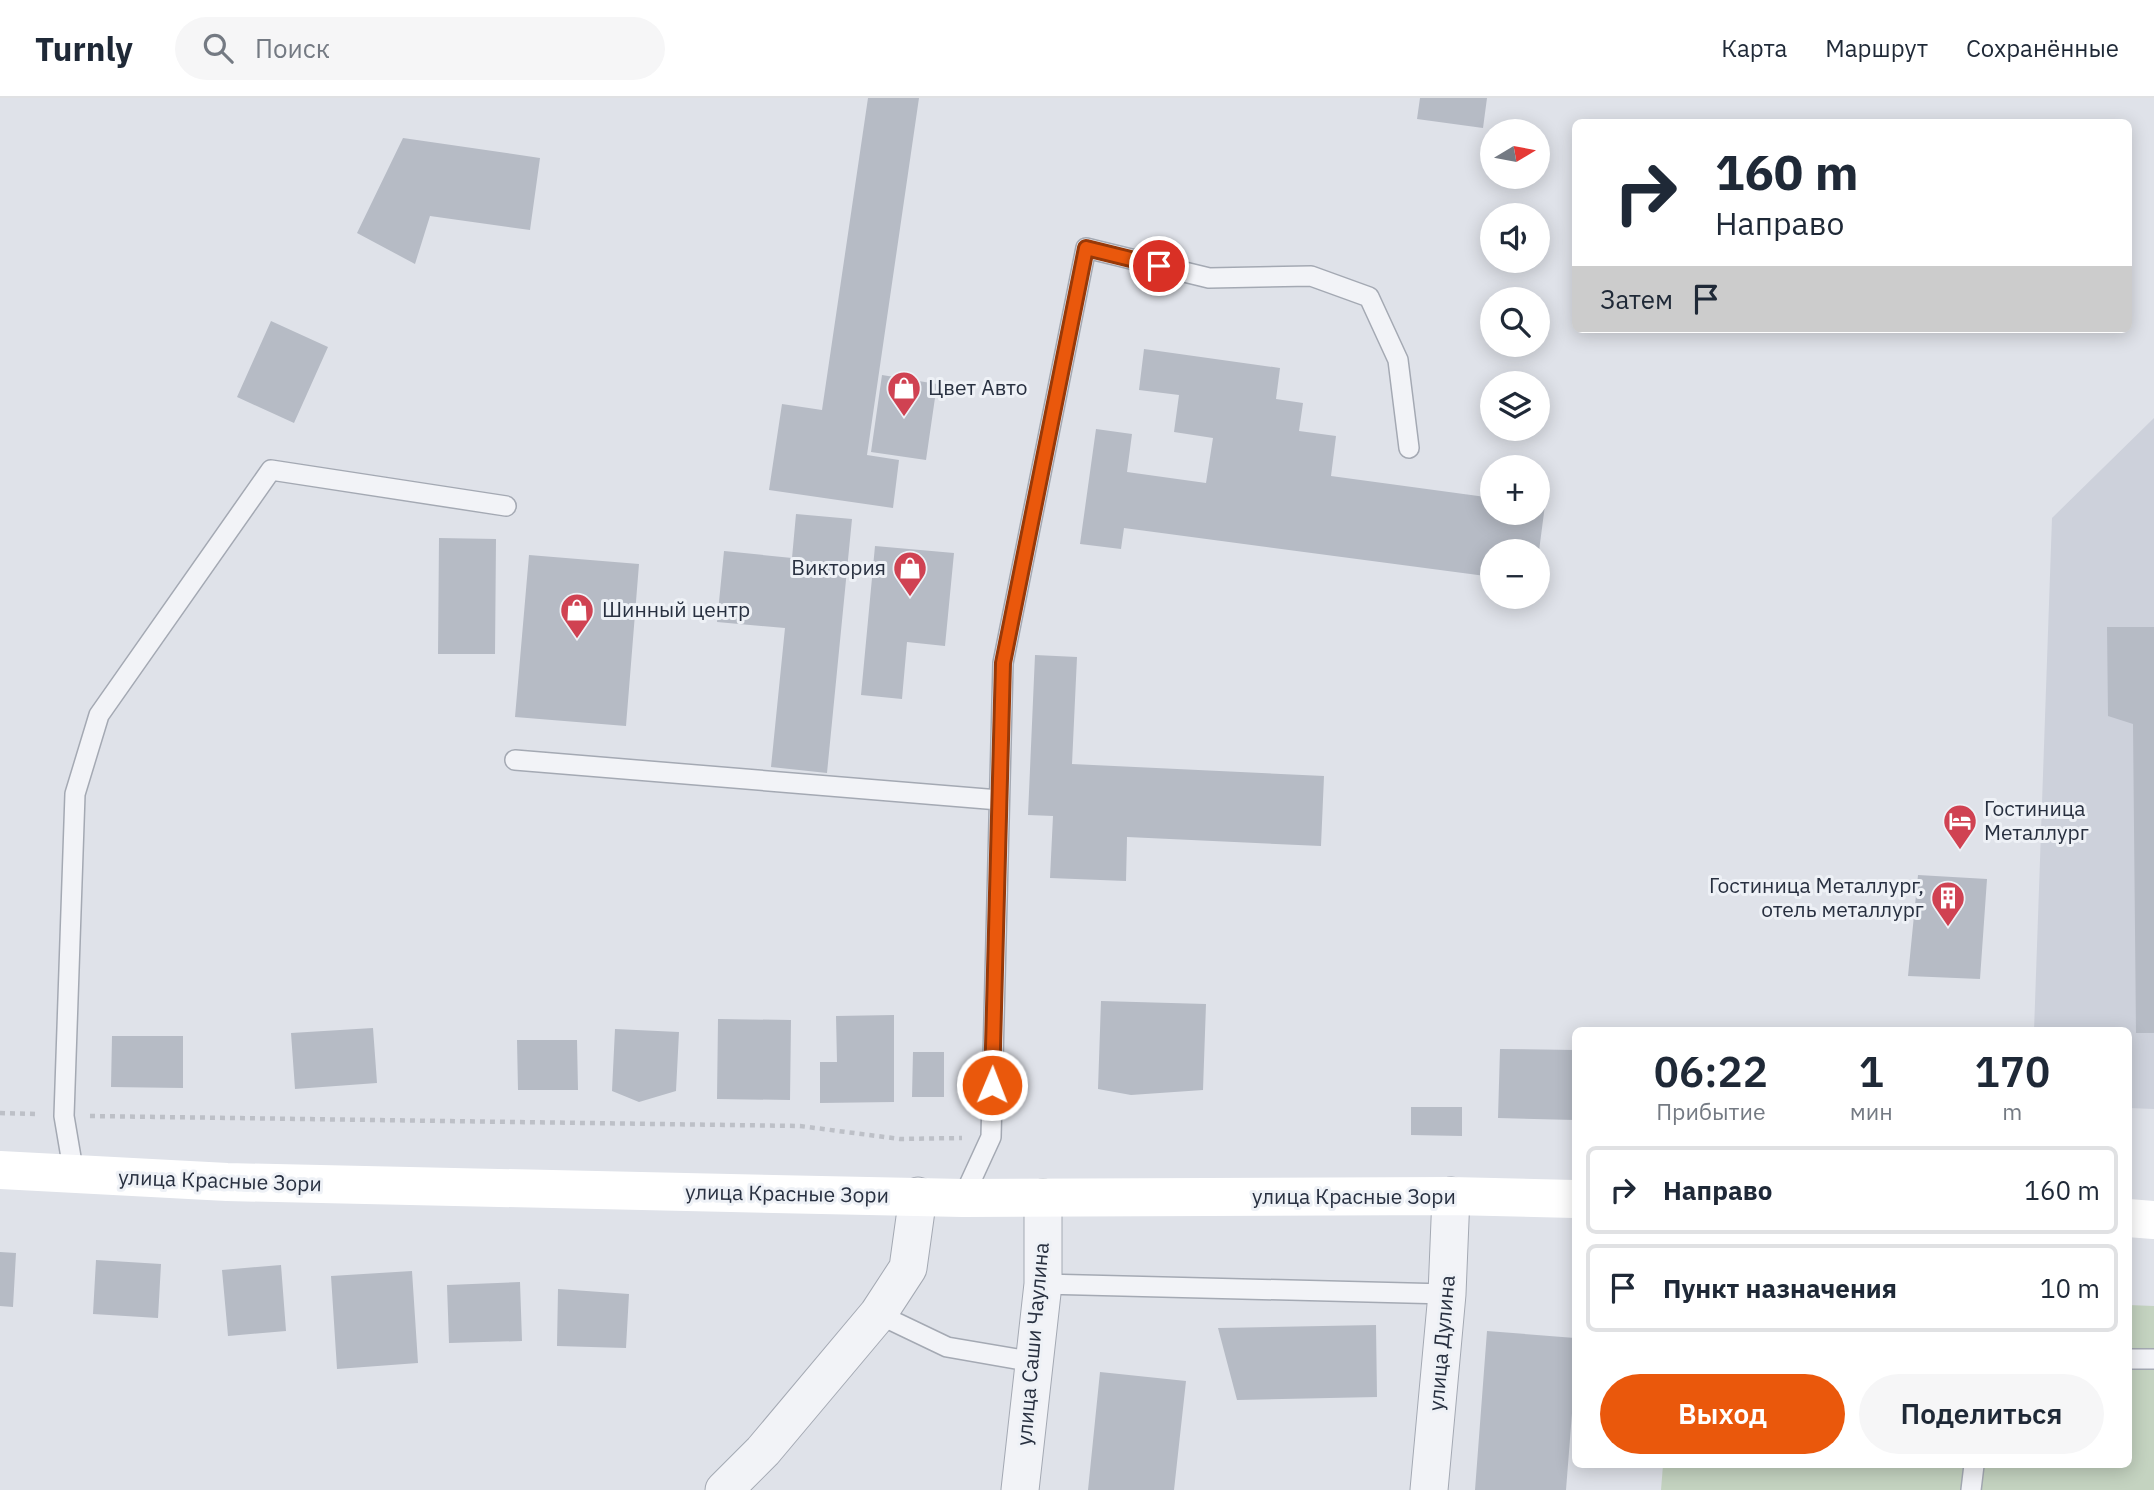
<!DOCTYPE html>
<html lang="ru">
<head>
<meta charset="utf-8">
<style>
	:root { --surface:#fff; --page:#f6f6f7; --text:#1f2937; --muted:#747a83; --line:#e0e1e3; --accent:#ea580c }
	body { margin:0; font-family:"IBM Plex Sans",sans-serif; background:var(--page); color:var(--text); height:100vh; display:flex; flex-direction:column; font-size:26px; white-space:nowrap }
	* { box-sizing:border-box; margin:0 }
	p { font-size:23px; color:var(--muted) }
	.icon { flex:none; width:38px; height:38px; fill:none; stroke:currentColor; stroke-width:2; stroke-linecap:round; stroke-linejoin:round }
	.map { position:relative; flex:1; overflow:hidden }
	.sheet { position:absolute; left:1572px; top:929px; width:560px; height:441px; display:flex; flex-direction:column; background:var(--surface); border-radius:10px; box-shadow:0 4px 18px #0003 }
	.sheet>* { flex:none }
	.banner { position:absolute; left:1572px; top:21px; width:560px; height:214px; border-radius:10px; box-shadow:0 4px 18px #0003; background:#fff; color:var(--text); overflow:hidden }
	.needle { width:46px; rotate:80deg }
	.tools { position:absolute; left:1480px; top:21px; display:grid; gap:14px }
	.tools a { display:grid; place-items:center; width:70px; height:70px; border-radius:50%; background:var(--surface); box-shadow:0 4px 18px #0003; font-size:35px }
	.pin { position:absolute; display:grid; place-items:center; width:60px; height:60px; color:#fff; margin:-30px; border:4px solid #fff; border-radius:50%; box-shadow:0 2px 7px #0007 }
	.me { position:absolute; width:77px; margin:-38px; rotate:1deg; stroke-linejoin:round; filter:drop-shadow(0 0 5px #0008) }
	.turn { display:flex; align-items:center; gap:24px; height:147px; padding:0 28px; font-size:32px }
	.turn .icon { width:91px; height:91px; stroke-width:2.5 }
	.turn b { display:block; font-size:49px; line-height:60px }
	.then { display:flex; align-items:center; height:66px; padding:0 28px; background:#0003; gap:14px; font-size:26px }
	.eta { display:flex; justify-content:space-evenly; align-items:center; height:119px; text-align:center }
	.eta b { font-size:42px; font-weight:600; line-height:49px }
	.action { display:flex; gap:14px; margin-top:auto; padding:14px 28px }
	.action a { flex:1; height:80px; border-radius:42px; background:var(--accent); color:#fff; font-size:28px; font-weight:600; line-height:80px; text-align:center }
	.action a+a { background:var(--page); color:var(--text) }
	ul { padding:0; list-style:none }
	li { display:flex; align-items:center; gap:21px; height:88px; margin:0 14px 10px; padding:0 14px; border:4px solid var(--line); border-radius:10px }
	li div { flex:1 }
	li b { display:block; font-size:26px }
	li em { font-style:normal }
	header { display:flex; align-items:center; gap:42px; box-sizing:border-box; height:98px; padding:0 35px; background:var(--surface); border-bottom:2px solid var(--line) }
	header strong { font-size:33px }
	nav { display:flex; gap:38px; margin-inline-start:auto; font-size:24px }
	.search { width:490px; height:63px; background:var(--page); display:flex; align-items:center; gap:18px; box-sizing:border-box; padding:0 24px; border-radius:38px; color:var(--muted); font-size:26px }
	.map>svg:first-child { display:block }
</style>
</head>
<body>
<header>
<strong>Turnly</strong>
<div class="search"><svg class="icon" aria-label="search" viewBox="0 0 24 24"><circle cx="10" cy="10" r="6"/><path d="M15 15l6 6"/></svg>Поиск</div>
<nav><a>Карта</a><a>Маршрут</a><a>Сохранённые</a></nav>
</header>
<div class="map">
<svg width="2154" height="1392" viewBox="0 0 2154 1392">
	<rect width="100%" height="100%" fill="#dfe2e9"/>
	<path fill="#cdd1db" d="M2154,320V1011L2128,1010V933H2034L2052,420Z"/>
	<path fill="#c4d3c0" d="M2128,1207L2154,1208V1392H1661L1663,1367H2128Z"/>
	<path fill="#b6bbc5" d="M868,0H919L867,357L899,362L893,410L769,392L782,306L822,312Z
		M1420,0H1487L1483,30L1417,21Z
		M403,40L540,60L530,132L430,118L415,166L357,135Z
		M271,223L328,249L294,325L237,299Z
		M1144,251L1280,270L1276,301L1303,305L1299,333L1336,338L1331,378L1493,400V415H1538V407H1545L1539,453H1493V479L1124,430L1121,451L1080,446L1096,331L1132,336L1127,374L1206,385L1213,340L1174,334L1179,297L1139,292Z
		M882,277L937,286L926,362L871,354Z
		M796,416L852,421L827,675L771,669L785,530L717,524L724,453L792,460Z
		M439,440L496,441L495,556H438Z
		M875,448L954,455L945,548L907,544L902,601L861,597Z
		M529,457L639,466L626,628L515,619Z
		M2107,529H2154V935H2136L2133,626L2108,618Z
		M1035,557L1077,559L1072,666L1324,678L1321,748L1127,739L1126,783L1050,780L1053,718L1028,717Z
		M1918,777L1987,781L1980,881L1908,878Z
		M1101,903L1206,906L1203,992L1131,997L1098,991Z
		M894,917V1004L820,1005V964H837L836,918Z
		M718,921L791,922L790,1002L717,1001Z
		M373,930L377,985L295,991L291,935Z
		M615,931L679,934L676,993L639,1004L612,993Z
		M112,938H183V990L111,989Z
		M517,942H577L578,992H518Z
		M1500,951L1575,952V1022L1498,1020Z
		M913,954H944V999H912Z
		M1411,1009H1462V1038L1411,1037Z
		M0,1154L16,1155L13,1209L0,1208Z
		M96,1162L161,1166L158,1220L93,1216Z
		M281,1167L286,1233L228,1238L222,1172Z
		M412,1173L418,1265L337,1271L331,1178Z
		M520,1184L522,1243L449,1245L447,1187Z
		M558,1191L629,1196L626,1250L557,1248Z
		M1376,1227L1377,1299L1237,1302L1218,1230Z
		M1487,1233L1575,1240V1277L1566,1392H1475Z
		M1100,1274L1186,1283L1174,1392H1088Z"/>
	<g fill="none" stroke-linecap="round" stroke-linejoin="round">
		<g stroke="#a4a9b3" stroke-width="22">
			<path id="service" d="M515,662L999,702
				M74,1077L64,1018L75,696L99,617L271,372L506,408
				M963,1100L991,1039L1003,565L1086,150L1209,180L1311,178L1369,199L1398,262L1409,350
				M1043,1186L1447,1196
				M878,1216L947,1249L1034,1264
				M2128,1261H2154
				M1971,1392L1974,1367"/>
		</g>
		<g stroke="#a4a9b3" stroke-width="39">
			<path id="minor" d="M724,1392L763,1353L878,1216L908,1170L918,1098
				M1020,1392L1043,1186V1100
				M1429,1392L1447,1196L1451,1098"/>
		</g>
		<path stroke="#bdc0c7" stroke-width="4.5" stroke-dasharray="5 5" stroke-linecap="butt" d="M0,1015L39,1016
			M90,1018L800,1028L900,1041L962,1040"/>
		<use href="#service" stroke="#f2f3f7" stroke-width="19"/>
		<use href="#minor" stroke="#f2f3f7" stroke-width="37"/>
		<path stroke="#fff" stroke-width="38" d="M0,1072L227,1084L963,1100L1451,1098L1575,1101
			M2128,1120L2154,1122"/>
	</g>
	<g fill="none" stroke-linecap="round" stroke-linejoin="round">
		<g stroke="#983908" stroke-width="18">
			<path id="route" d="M992,987L1003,565L1086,150L1159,168"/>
		</g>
		<use href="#route" stroke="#ea580c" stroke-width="12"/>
	</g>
	<defs>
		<g id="shop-pin" transform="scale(1.75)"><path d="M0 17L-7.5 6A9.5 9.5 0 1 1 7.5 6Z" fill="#d04252" stroke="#eef1f6"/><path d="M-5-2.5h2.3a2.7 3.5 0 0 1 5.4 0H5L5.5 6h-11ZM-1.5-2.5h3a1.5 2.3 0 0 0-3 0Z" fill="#fff"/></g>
		<g id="hotel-pin" transform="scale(1.75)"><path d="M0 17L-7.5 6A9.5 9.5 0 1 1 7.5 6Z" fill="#d04252" stroke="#eef1f6"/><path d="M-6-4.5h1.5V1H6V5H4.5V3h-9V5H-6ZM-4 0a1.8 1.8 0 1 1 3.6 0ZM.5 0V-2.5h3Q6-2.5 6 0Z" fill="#fff"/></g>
		<g id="building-pin" transform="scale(1.75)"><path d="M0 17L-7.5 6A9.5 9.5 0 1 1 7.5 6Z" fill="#d04252" stroke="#eef1f6"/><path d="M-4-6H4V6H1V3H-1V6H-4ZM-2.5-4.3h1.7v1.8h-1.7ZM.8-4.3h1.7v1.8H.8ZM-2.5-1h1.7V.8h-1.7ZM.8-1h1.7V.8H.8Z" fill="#fff"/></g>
	</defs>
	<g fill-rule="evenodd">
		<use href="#shop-pin" x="904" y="290"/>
		<use href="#shop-pin" x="910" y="470"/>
		<use href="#shop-pin" x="577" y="512"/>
		<use href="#hotel-pin" x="1960" y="723"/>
		<use href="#building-pin" x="1948" y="800"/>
	</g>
	<g text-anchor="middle" stroke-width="6" stroke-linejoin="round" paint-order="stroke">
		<g font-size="21" fill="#283040" stroke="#eef1f6" text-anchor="start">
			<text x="928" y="297">Цвет Авто</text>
			<text x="886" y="477" text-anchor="end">Виктория</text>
			<text x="602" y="519">Шинный центр</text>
			<text x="1984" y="718">Гостиница<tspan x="1984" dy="24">Металлург</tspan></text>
			<text x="1924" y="795" text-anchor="end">Гостиница Металлург,<tspan x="1924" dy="24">отель металлург</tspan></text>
		</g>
		<g font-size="21" fill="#283040" stroke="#eef1f6">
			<text transform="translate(220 1083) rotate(2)" y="7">улица Красные Зори</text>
			<text transform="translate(787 1096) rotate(1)" y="7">улица Красные Зори</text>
			<text x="1354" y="1106">улица Красные Зори</text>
			<text transform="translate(1442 1245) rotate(-85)" y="7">улица Дулина</text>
			<text transform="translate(1033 1246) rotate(-85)" y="7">улица Саши Чаулина</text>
		</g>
	</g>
</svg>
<div class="tools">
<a><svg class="needle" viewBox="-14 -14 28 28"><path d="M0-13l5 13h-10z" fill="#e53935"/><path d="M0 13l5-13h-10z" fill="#747a83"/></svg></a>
<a><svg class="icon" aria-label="sound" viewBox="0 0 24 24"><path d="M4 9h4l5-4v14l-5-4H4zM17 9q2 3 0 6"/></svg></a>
<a><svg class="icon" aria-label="search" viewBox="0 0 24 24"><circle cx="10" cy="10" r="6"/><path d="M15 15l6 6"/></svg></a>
<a><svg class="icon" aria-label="layers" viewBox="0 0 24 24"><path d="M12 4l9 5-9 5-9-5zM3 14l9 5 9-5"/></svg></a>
<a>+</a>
<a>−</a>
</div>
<div class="pin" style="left:1159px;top:168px;background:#d93025"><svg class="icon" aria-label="arrive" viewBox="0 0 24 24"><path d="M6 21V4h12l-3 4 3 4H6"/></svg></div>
<svg class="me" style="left:992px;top:987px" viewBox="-20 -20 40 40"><circle r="17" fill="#ea580c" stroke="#fff" stroke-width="3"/><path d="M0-11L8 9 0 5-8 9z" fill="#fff"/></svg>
<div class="banner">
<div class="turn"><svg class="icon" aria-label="right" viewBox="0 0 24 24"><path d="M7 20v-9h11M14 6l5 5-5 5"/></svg><div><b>160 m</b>Направо</div></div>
<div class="then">Затем<svg class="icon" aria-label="arrive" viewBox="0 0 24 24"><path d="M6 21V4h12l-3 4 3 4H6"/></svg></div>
</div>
<section class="sheet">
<div class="eta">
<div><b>06:22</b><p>Прибытие</p></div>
<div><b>1</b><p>мин</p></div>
<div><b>170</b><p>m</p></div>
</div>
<ul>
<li><svg class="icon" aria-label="right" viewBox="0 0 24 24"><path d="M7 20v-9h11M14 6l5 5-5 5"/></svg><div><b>Направо</b></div><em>160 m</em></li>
<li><svg class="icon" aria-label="arrive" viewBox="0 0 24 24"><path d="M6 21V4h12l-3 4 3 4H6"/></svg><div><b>Пункт назначения</b></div><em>10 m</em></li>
</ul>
<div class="action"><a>Выход</a><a>Поделиться</a></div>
</section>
</div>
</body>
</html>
